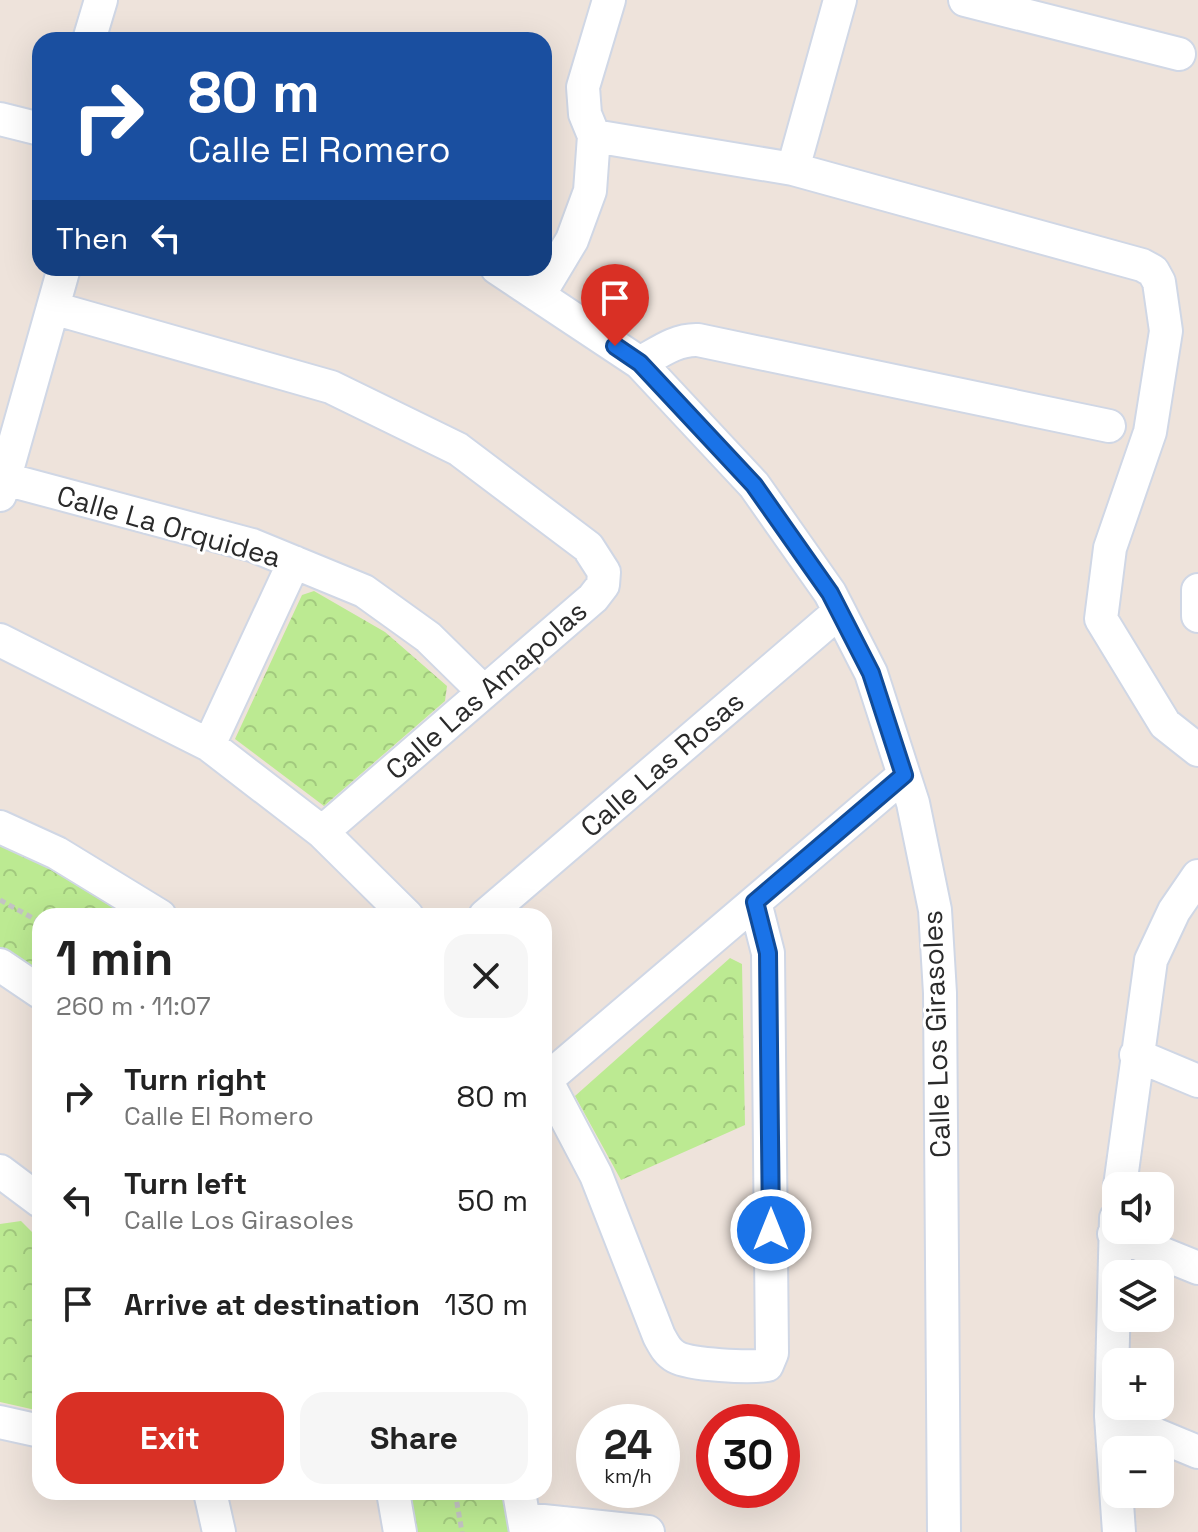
<!DOCTYPE html>
<html lang="en">
<head>
<meta charset="utf-8">
<style>
	:root { --surface:#fff; --page:#f6f6f6; --text:#222; --muted:#767676; --accent:#d93025 }
	body { margin:0; font-family:"Space Grotesk",sans-serif; background:var(--page); color:var(--text); height:100vh; display:flex; flex-direction:column; font-size:30px; white-space:nowrap }
	* { box-sizing:border-box; margin:0 }
	p { font-size:26px; color:var(--muted) }
	.icon { flex:none; width:44px; height:44px; fill:none; stroke:currentColor; stroke-width:2; stroke-linecap:round; stroke-linejoin:round }
	.map { position:relative; flex:1; overflow:hidden }
	.drawer { position:absolute; left:32px; top:908px; width:520px; height:592px; display:flex; flex-direction:column; background:var(--surface); border-radius:24px; box-shadow:0 8px 32px #0002 }
	.drawer>* { flex:none }
	.top-card { position:absolute; left:32px; top:32px; width:520px; height:244px; border-radius:24px; box-shadow:0 8px 32px #0002; background:#1a4fa0; color:#fff; overflow:hidden }
	.fabs { position:absolute; left:1102px; top:1172px; display:grid; gap:16px }
	.fabs a { display:grid; place-items:center; width:72px; height:72px; border-radius:16px; background:var(--surface); box-shadow:0 8px 32px #0002; font-size:40px }
	.speed { position:absolute; left:576px; top:1404px; display:flex; gap:16px; font-size:40px; font-weight:700; text-align:center }
	.speed>* { display:grid; place-content:center; width:104px; height:104px; border-radius:50%; background:var(--surface); box-shadow:0 8px 32px #0002; line-height:1 }
	.speed small { font-size:20px; font-weight:400 }
	.speed .limit { border:12px solid #d22; background:#fff; color:#111 }
	.pin { position:absolute; display:grid; place-items:center; width:68px; height:68px; color:#fff; margin:-82px -34px; border-radius:50% 50% 50% 0; rotate:-45deg; box-shadow:0 0 8px #0007 }
	.pin .icon { rotate:45deg }
	.me { position:absolute; width:88px; margin:-44px; rotate:0deg; stroke-linejoin:round; filter:drop-shadow(0 0 6px #0008) }
	.turn { display:flex; align-items:center; gap:28px; height:168px; padding:0 24px; font-size:36px }
	.turn .icon { width:104px; height:104px; stroke-width:2.5 }
	.turn b { display:block; font-size:56px; line-height:68px }
	.then { display:flex; align-items:center; height:76px; padding:0 24px; background:#0003; gap:16px; font-size:30px }
	.round { display:grid; place-items:center; flex:none; width:84px; height:84px; border-radius:24px; background:var(--page) }
	.head { display:flex; align-items:center; justify-content:space-between; height:136px; padding:0 24px }
	h1 { font-size:48px; font-weight:700; line-height:60px }
	.button { display:flex; gap:16px; margin-top:auto; padding:16px 24px }
	.button a { flex:1; height:92px; border-radius:24px; background:var(--accent); color:#fff; font-size:32px; font-weight:700; line-height:92px; text-align:center }
	.button a+a { background:var(--page); color:var(--text) }
	ul { padding:0; list-style:none }
	li { display:flex; align-items:center; gap:24px; height:104px; padding:0 24px }
	li div { flex:1 }
	li b { display:block; font-size:30px }
	li em { font-style:normal }
	.map>svg:first-child { display:block }
</style>
</head>
<body>
<div class="map">
<svg width="1198" height="1532" viewBox="0 0 1198 1532">
	<defs>
		<pattern id="park-crowns" width="20" height="18" patternUnits="userSpaceOnUse" patternTransform="scale(2)"><rect width="20" height="18" fill="#bcea92"/><path d="M2 6a3 3 0 1 1 6 0M12 15a3 3 0 1 1 6 0" fill="none" stroke="#a2c97e"/></pattern>
	</defs>
	<rect width="100%" height="100%" fill="#eee3db"/>
	<path fill="url(#park-crowns)" d="M314,591L385,632L447,686L445,701L324,806L235,739L302,595Z
		M0,844L50,869L127,916H40V974L0,949Z
		M730,958L742,964L745,1125L621,1180L575,1096Z
		M21,1221L40,1240V1411L0,1402V1224Z
		M405,1492H506L513,1532H412Z"/>
	<g fill="none" stroke-linecap="round" stroke-linejoin="round">
		<g stroke="#d0d7e5" stroke-width="36">
			<path id="minor" d="M965,0L1179,54
				M89,40L101,0
				M0,119L40,129
				M594,136L793,169L1142,265L1153,271L1159,282L1166,331L1150,432L1110,548L1101,619L1165,724L1198,750
				M793,169L840,0
				M497,268L640,363L754,485L830,593L871,673L913,803L935,910L940,993L944,1532
				M539,295L572,240L590,191L594,136L585,114L583,87L609,0
				M53,308L331,387L458,449L588,547L604,572L603,585L593,598L322,832
				M640,363C658,353 676,339 698,340L1109,426
				M5,479L252,545L364,591L428,637L484,692
				M0,495L64,268
				M1198,590V616
				M0,640L209,745L322,832L407,916
				M209,745L294,562
				M0,827L57,853L160,916
				M485,916L839,612
				M0,965L40,992
				M1136,1055L1198,1081
				M544,1076L596,1175L659,1336C664,1345 667,1352 676,1357C691,1365 749,1368 767,1365L772,1353L768,953L755,902
				M547,1079L904,775
				M0,1171L40,1201
				M1120,1186L1151,960L1174,911L1198,876
				M1116,1218L1111,1416L1119,1532
				M1114,1234L1198,1268
				M1111,1416L1198,1452
				M0,1422L40,1431
				M210,1492L219,1532
				M393,1492L400,1532
				M519,1492L526,1532
				M524,1519L648,1532"/>
		</g>
		<path stroke="#c3c3c3" stroke-width="5" stroke-dasharray="6 4" stroke-linecap="butt" d="M0,900L40,922
			M455,1492L462,1532"/>
		<use href="#minor" stroke="#fff" stroke-width="32"/>
	</g>
	<g fill="none" stroke-linecap="round" stroke-linejoin="round">
		<g stroke="#114b97" stroke-width="20">
			<path id="route" d="M615,346L640,363L754,485L830,593L871,673L904,775L755,902L768,953L771,1230"/>
		</g>
		<use href="#route" stroke="#1a73e8" stroke-width="14"/>
	</g>
	<g text-anchor="middle" stroke-width="6" stroke-linejoin="round" paint-order="stroke">
		<g font-size="28" fill="#2a2a2a" stroke="#fff">
			<text transform="translate(169 526) rotate(16)" y="10">Calle La Orquidea</text>
			<text transform="translate(486 690) rotate(-41)" y="10">Calle Las Amapolas</text>
			<text transform="translate(662 764) rotate(-41)" y="10">Calle Las Rosas</text>
			<text transform="translate(936 1034) rotate(-92)" y="10">Calle Los Girasoles</text>
		</g>
	</g>
</svg>
<div class="fabs">
<a><svg class="icon" aria-label="sound" viewBox="0 0 24 24"><path d="M4 9h4l5-4v14l-5-4H4zM17 9q2 3 0 6"/></svg></a>
<a><svg class="icon" aria-label="layers" viewBox="0 0 24 24"><path d="M12 4l9 5-9 5-9-5zM3 14l9 5 9-5"/></svg></a>
<a>+</a>
<a>−</a>
</div>
<div class="speed"><div>24<small>km/h</small></div><div class="limit">30</div></div>
<div class="pin" style="left:615px;top:346px;background:#d93025"><svg class="icon" aria-label="arrive" viewBox="0 0 24 24"><path d="M6 21V4h12l-3 4 3 4H6"/></svg></div>
<svg class="me" style="left:771px;top:1230px" viewBox="-20 -20 40 40"><circle r="17" fill="#1a73e8" stroke="#fff" stroke-width="3"/><path d="M0-11L8 9 0 5-8 9z" fill="#fff"/></svg>
<div class="top-card">
<div class="turn"><svg class="icon" aria-label="right" viewBox="0 0 24 24"><path d="M7 20v-9h11M14 6l5 5-5 5"/></svg><div><b>80 m</b>Calle El Romero</div></div>
<div class="then">Then<svg class="icon" aria-label="left" viewBox="0 0 24 24"><path d="M17 20v-9H6M10 6l-5 5 5 5"/></svg></div>
</div>
<section class="drawer">
<div class="head"><div><h1>1 min</h1><p>260 m · 11:07</p></div><a class="round"><svg class="icon" aria-label="close" viewBox="0 0 24 24"><path d="M6 6l12 12M18 6L6 18"/></svg></a></div>
<ul>
<li><svg class="icon" aria-label="right" viewBox="0 0 24 24"><path d="M7 20v-9h11M14 6l5 5-5 5"/></svg><div><b>Turn right</b><p>Calle El Romero</p></div><em>80 m</em></li>
<li><svg class="icon" aria-label="left" viewBox="0 0 24 24"><path d="M17 20v-9H6M10 6l-5 5 5 5"/></svg><div><b>Turn left</b><p>Calle Los Girasoles</p></div><em>50 m</em></li>
<li><svg class="icon" aria-label="arrive" viewBox="0 0 24 24"><path d="M6 21V4h12l-3 4 3 4H6"/></svg><div><b>Arrive at destination</b></div><em>130 m</em></li>
</ul>
<div class="button"><a>Exit</a><a>Share</a></div>
</section>
</div>
</body>
</html>
